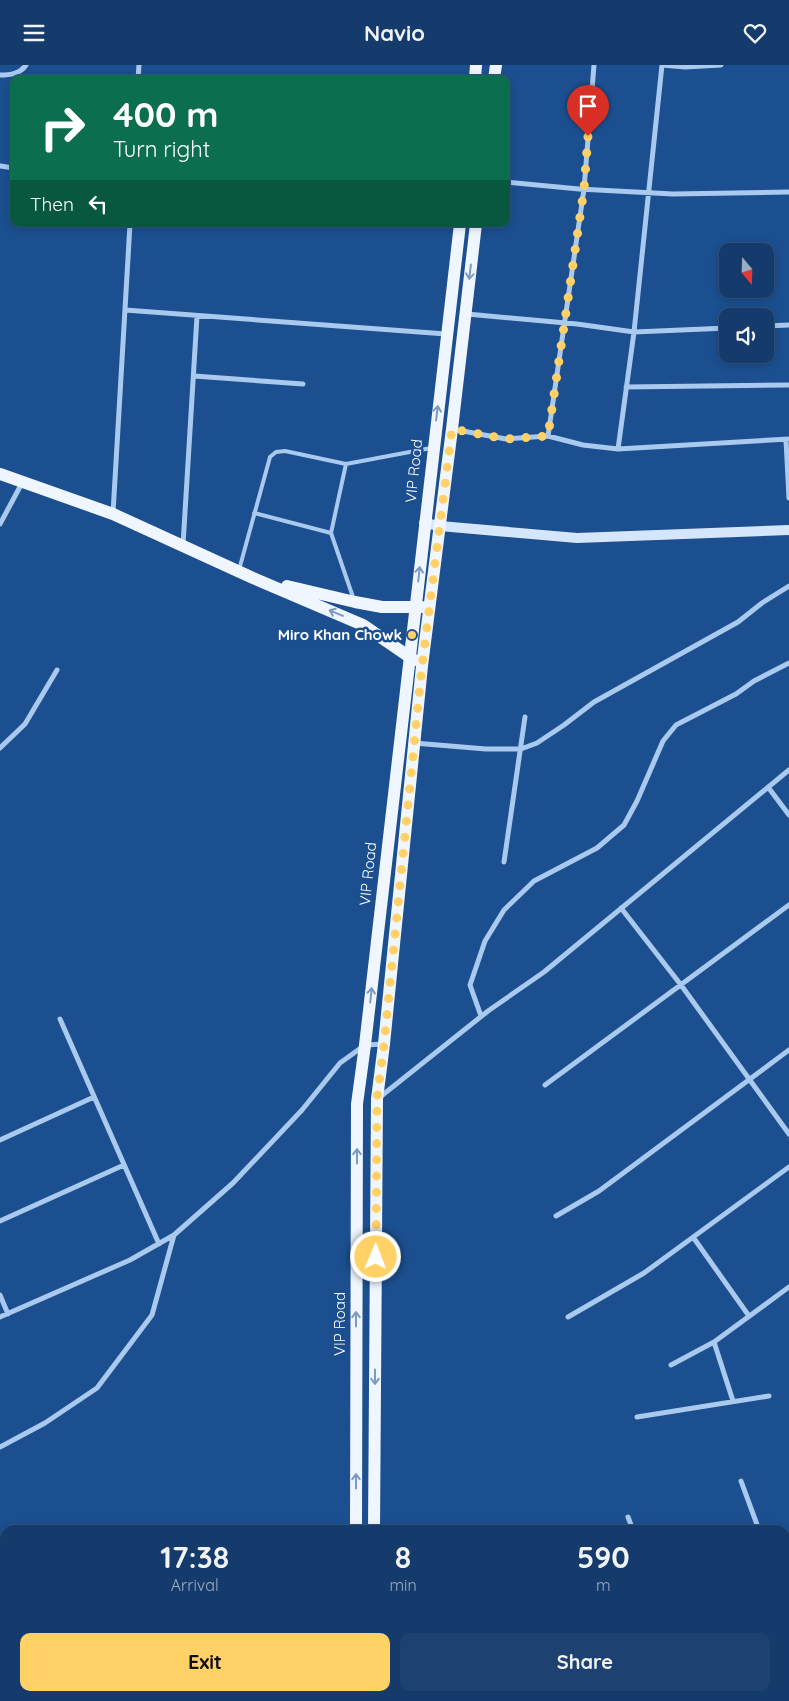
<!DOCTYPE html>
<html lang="en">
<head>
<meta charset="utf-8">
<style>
	:root { --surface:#143b6b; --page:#1d4271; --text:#f1f3f6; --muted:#9dadc1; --line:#33557e; --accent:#ffd166 }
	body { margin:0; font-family:Quicksand,sans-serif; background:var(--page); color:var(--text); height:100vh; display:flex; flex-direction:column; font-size:19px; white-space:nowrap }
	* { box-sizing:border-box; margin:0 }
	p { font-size:16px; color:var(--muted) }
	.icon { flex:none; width:28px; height:28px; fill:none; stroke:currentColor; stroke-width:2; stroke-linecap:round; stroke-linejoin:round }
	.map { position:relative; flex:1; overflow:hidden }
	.sheet { position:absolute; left:0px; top:1460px; width:790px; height:176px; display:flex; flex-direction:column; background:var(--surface); border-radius:15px 15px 0 0; box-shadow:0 2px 8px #0003,0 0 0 1px var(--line) }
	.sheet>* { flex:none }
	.banner { position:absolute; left:10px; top:10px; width:500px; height:152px; border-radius:10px; box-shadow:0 2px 8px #0003,0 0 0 1px var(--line); background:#0b6e4f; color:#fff; overflow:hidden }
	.needle { width:32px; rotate:161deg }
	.fabs { position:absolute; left:719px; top:178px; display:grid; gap:10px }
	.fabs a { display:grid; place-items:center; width:55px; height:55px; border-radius:10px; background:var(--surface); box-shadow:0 2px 8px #0003,0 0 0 1px var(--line); font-size:25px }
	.pin { position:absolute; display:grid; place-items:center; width:42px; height:42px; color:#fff; margin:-51px -21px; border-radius:50% 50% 50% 0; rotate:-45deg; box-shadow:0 0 5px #0007 }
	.pin .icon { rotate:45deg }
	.me { position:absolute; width:55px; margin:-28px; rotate:1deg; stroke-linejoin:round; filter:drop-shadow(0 0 4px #0008) }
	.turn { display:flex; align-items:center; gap:18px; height:105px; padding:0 20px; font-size:22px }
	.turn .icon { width:65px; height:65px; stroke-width:2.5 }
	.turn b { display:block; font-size:35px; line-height:42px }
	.then { display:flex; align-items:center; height:48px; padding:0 20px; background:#0003; gap:10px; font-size:19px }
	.eta { display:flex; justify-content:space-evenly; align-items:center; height:85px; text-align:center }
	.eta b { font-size:30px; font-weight:800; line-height:35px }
	.button { display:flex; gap:10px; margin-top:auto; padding:10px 20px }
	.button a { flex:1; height:58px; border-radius:10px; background:var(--accent); color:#111; font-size:20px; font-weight:800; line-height:58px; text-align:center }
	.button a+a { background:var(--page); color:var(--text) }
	header { display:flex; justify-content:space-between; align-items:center; height:65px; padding:0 20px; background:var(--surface); font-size:22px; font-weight:800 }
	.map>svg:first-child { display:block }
</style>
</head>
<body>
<header><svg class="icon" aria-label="menu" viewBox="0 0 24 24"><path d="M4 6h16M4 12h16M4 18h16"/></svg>Navio<svg class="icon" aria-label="heart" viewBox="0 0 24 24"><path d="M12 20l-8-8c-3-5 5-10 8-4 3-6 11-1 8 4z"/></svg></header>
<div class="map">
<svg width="789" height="1636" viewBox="0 0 789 1636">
	<rect width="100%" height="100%" fill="#1b4f8f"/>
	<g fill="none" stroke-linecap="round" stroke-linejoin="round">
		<path stroke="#a9c9ee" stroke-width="4" d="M346,399L331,468L354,535
			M254,448L331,468
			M239,505L270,392L276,387L285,386L346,399L431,383"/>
		<path stroke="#a9c9ee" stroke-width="5" d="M662,0L685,2L721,0
			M0,10C10,10 20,9 26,0
			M138,14L139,0
			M0,101L14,103
			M506,117L579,124L673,129L789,127
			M125,245L446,269
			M467,249L577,259L634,267L728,263
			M765,261L789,260
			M194,311L303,319
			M626,322L789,320
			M452,364L506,374L548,371L583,380L618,384L789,374
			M548,371L584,124L594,0
			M786,375L789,433
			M618,384L634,267L662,0
			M113,448L130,159
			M0,459L22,418
			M183,480L197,251
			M414,678L486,684H521L537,678L564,660L594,637L738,557L762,538L789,521
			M0,683L25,659L57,605
			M768,722L789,750
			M504,797L525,652
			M621,843L681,920L789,1069
			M481,951L470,920L485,876L504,845L534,816L597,783L624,760L637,736L663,676L676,660L736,629L754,616L789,598
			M60,954L159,1179
			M545,1020L789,840
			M380,1032L488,946L544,907L789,705
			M0,1075L94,1032
			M556,1151L599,1126L789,985
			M0,1156L124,1100
			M693,1172L749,1251
			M0,1230L8,1249
			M0,1252L130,1195L174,1170L233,1118L302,1045L340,998L365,980L384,979
			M568,1252L644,1208L789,1102
			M714,1277L733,1336
			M671,1300L714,1277L789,1222
			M637,1352L769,1331
			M0,1382L45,1358L97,1323L152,1250L174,1170
			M741,1416L759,1465
			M628,1452L633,1465
			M785,1473L789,1472
			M785,1533L789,1544
			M785,1556L789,1554
			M525,1636L541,1631"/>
		<path stroke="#d6e6fa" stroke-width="10" d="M424,458L440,461L577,473L789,465"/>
		<path stroke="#f0f6ff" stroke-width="12" d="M475,14L476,0
			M494,14L496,0
			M0,409L113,449L253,513L363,560L414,595
			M287,521L355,537L382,542H422
			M356,1465L357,1039L365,980L460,159
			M374,1465L377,1034L384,979L422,601L452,364L476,159
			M356,1636V1631
			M373,1636V1631"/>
	</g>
	<defs><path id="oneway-shaft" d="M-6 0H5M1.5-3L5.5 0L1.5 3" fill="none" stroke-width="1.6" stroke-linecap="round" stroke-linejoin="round" transform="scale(1.25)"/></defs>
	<g stroke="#7b9ac1">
		<use href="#oneway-shaft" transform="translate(470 207) rotate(97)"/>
		<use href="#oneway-shaft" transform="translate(437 348) rotate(-83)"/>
		<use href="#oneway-shaft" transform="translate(419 509) rotate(-84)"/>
		<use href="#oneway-shaft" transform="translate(336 548) rotate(-157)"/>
		<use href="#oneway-shaft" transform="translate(371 930) rotate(-84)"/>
		<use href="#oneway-shaft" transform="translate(357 1091) rotate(-90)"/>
		<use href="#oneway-shaft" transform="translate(356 1254) rotate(-90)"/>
		<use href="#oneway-shaft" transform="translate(375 1312) rotate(90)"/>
		<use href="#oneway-shaft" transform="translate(356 1416) rotate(-90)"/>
	</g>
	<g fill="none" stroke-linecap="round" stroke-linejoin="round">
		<path stroke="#ffd166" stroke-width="9" stroke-dasharray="0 16.2" d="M376,1192L377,1034L384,979L422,601L452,364L506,374L548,371L584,124L588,71"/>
	</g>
	<circle fill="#ffd166" stroke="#1b4f8f" stroke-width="2" cx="412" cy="570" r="5"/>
	<g text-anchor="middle" stroke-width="5" stroke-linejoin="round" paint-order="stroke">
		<g font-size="15" fill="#fff" stroke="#1b4f8f">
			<text transform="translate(414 406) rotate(-84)" y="5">VIP Road</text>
			<text transform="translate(368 809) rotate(-84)" y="5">VIP Road</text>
			<text transform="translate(340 1259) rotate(-90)" y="5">VIP Road</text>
		</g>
		<g font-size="15" font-weight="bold" fill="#fff" stroke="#1b4f8f" text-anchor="end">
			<text x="402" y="575">Miro Khan Chowk</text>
		</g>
	</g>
</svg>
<div class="fabs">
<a><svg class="needle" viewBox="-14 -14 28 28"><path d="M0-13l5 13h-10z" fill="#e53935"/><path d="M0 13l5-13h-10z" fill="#9dadc1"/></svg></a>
<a><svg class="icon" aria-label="sound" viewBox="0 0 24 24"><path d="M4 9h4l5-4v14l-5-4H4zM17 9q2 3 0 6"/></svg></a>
</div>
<div class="pin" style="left:588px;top:71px;background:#d93025"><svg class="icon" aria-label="arrive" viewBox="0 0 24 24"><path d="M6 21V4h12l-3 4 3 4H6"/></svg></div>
<svg class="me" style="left:376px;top:1192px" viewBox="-20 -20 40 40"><circle r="17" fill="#ffd166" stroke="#fff" stroke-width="3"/><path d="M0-11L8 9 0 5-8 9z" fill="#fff"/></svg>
<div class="banner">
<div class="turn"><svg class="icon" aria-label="right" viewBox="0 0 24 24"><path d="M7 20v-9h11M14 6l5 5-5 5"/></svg><div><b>400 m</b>Turn right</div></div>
<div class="then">Then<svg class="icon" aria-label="left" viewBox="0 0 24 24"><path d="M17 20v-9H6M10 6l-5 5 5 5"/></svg></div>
</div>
<section class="sheet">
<div class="eta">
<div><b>17:38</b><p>Arrival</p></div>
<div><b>8</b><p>min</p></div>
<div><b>590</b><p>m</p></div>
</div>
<div class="button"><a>Exit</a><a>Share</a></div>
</section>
</div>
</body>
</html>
